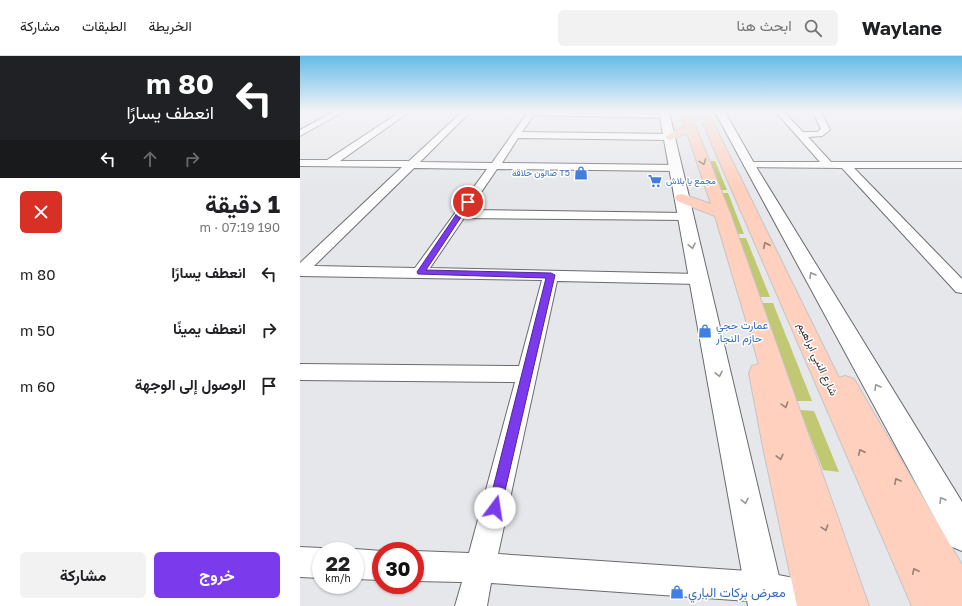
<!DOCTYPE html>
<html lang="ar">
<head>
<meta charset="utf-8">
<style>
	:root { --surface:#fff; --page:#f2f2f2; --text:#202124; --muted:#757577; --line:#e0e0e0; --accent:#7c3aed }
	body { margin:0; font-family:"Golos Text",Vazirmatn,sans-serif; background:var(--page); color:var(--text); direction:rtl; height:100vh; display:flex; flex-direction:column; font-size:15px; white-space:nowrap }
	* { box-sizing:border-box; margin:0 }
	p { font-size:13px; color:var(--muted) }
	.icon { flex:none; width:22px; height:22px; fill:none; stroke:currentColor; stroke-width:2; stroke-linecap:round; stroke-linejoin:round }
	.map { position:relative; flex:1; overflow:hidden; direction:ltr }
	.sheet { display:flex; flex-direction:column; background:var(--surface); width:300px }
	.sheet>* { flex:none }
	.banner { background:#202124; color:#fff; overflow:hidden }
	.speed { position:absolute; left:12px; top:486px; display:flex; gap:8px; font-size:20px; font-weight:700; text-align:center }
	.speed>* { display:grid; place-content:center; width:52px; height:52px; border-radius:50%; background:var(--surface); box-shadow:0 1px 3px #0004; line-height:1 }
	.speed small { font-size:10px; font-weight:400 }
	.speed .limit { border:6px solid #d22; background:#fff; color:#111 }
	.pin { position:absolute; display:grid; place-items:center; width:34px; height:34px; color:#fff; margin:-17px; border:2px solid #fff; border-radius:50%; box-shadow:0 1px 4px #0007 }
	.me { position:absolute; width:44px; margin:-22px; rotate:14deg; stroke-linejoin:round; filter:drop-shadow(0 0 3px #0008) }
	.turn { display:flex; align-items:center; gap:14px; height:84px; padding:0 20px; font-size:18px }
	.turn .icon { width:52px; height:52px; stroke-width:2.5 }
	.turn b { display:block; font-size:28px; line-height:34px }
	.lanes { display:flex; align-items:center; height:38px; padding:0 20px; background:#0003; justify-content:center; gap:20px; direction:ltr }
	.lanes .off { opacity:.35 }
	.round { display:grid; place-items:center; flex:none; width:42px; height:42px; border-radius:6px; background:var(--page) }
	.head { display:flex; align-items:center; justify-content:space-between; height:68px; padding:0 20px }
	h1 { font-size:24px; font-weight:700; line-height:30px }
	.primary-button { display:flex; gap:8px; margin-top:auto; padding:8px 20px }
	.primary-button a { flex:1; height:46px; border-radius:6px; background:var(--accent); color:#fff; font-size:16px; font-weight:700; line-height:46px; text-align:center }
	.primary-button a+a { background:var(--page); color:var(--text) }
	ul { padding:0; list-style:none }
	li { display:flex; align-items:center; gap:12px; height:56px; padding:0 20px }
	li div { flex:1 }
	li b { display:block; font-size:15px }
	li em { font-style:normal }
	header { display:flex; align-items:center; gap:24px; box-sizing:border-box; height:56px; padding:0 20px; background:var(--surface); border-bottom:1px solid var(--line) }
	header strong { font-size:19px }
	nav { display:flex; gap:22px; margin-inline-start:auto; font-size:14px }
	.search { width:280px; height:36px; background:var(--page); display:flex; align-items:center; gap:10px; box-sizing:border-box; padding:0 14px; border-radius:6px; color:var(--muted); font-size:15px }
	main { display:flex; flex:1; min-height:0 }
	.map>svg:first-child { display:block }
</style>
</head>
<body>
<header>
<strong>Waylane</strong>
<div class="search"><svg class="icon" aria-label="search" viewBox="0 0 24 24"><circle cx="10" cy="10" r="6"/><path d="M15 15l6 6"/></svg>ابحث هنا</div>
<nav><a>الخريطة</a><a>الطبقات</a><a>مشاركة</a></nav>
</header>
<main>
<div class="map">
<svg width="662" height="550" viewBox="0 0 662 550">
	<rect width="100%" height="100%" fill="#e6e7eb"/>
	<path fill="#c1c872" d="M407,105H415L427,134H417Z
		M418,137H428L444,178H434Z
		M435,182H446L470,241H458Z
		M459,247H473L512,345H496Z
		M500,354L514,355L539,416L523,414Z"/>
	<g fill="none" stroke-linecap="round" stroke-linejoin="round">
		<g stroke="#6b6b6f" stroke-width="2">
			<path id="street" d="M33,56H43L0,80V74Z
				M100,56H109L40,105H109L162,56H170L120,106L192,107L228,56L368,58V62H365L234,59L222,76L370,78L374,81L370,84L218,82L202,107L376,109L381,112L376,115L197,113L169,154L386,157L390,158L392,161L390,164L164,162L130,212L399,218L404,220L407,223L404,226L399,228L257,225L198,498L463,516L514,526L525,530L529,541L526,550H482L463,546L191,527L187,550H155L162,526L115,525V495L169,497L215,326L0,324V308L219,310L242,224L0,220V207L102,111L0,110V104H27ZM114,112L187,113L115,212L14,210Z
				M476,56H484L503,76H517L521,73L513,56H521L530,74L522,80L508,81L531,106H662V112H554L662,223V237L656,236L542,112L445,111L444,109L449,106H520Z
				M0,491L21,492L27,495H21V522L0,521Z
				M55,493L82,495H81V524L55,523V495H51Z"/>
		</g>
		<g stroke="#6b6b6f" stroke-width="2">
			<path id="secondary" d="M359,56H369L486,550H448Z
				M415,56H425L455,109L662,446V495L650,490Z"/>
		</g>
		<g stroke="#c5c5c6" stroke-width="2">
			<path id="primary" d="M380,56H390L430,157L569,550H497L463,391L449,317L452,310L459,308L415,160L377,145L375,142L377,139L382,138L411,148L387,77L370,84L365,81L385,70Z
				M398,56H408L539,322L545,320L554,323L662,509V550H612Z"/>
		</g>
		<use href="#street" fill="#fff" fill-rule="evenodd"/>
		<use href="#secondary" fill="#fff" fill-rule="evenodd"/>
		<use href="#primary" fill="#fed0bd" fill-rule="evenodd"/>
	</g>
	<defs><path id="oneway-chevron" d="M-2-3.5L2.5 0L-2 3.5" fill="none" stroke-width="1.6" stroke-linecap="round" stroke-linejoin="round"/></defs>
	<g stroke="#988078">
		<use href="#oneway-chevron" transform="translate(403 106) rotate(70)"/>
		<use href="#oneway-chevron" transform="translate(466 189) rotate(-115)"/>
		<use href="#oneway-chevron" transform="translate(485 349) rotate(72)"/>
		<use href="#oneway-chevron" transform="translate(561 396) rotate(-115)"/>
		<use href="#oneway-chevron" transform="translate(480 401) rotate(76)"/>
		<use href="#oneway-chevron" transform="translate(597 425) rotate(-119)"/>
		<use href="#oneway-chevron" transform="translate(525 472) rotate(72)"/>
		<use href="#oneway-chevron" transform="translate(615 515) rotate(-115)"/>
	</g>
	<g stroke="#989899">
		<use href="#oneway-chevron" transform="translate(392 190) rotate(78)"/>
		<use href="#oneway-chevron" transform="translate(512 219) rotate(-120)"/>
		<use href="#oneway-chevron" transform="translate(419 318) rotate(78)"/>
		<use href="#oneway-chevron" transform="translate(577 331) rotate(-120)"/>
		<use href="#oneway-chevron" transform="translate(642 444) rotate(-120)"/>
		<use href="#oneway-chevron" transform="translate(445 445) rotate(78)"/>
	</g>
	<linearGradient id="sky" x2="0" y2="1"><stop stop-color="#65bce8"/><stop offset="0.42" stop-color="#f4f4f6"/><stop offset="1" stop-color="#f4f4f6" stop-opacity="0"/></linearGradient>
	<rect width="662" height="133" fill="url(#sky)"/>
	<path fill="#7c3aed" stroke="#51269a" d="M166,144L171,146L126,214L251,217L255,219L201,452L200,457L195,459L190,457L188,452L246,222L118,218L117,216Z"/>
	<defs>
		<g id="shop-bare" transform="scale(1.08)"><path d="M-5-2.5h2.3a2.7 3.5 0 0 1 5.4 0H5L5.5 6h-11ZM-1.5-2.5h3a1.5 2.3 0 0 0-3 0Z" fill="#3f7fe0" stroke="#fff" stroke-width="2.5" paint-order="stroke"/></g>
		<g id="supermarket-bare" transform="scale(1.08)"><path d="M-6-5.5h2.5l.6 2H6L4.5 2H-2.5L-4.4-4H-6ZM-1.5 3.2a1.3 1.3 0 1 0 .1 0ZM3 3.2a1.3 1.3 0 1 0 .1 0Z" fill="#3f7fe0" stroke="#fff" stroke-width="2.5" paint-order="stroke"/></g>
	</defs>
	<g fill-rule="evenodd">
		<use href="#shop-bare" x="281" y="117"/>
		<use href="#supermarket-bare" x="355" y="125"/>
		<use href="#shop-bare" x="405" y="275"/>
		<use href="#shop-bare" x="377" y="536"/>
	</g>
	<g text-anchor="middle" stroke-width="3" stroke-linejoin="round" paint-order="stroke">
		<g font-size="9" fill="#366cbe" stroke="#fff" text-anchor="end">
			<text x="270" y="120">صالون حلاقة T5</text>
			<text x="366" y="128" text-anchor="start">مجمع يا بلاش</text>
		</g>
		<g font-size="11" fill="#366cbe" stroke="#fff" text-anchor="start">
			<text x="416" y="273">عمارت حجي<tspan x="416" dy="13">حازم النجار</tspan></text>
		</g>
		<g font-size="11" fill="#313133" stroke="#fff">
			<text transform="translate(518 303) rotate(65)" y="4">شارع النبي ابراهيم</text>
		</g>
		<g font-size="13" fill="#366cbe" stroke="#fff" text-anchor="start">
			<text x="388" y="541">معرض بركات الباري</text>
		</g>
	</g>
</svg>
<div class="speed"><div>22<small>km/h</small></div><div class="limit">30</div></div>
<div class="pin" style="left:168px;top:146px;background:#d93025"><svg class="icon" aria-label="arrive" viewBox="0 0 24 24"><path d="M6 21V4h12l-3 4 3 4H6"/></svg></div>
<svg class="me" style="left:195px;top:452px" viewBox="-20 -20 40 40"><circle r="19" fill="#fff"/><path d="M0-13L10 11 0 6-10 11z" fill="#7c3aed"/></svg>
</div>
<section class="sheet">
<div class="banner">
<div class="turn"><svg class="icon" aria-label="left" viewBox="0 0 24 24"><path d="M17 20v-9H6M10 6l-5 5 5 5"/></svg><div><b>80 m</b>انعطف يسارًا</div></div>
<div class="lanes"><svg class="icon" aria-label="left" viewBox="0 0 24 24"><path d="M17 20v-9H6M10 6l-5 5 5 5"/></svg><svg class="icon off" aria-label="ahead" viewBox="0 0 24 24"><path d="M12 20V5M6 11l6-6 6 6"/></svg><svg class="icon off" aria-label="right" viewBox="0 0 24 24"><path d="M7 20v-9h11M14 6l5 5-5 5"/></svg></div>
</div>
<div class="head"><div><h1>1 دقيقة</h1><p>190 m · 07:19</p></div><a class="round" style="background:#d93025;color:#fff"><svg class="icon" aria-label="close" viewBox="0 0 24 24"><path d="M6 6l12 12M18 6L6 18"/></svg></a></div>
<ul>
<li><svg class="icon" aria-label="left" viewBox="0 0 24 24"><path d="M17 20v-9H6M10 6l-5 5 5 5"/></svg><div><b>انعطف يسارًا</b></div><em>80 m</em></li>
<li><svg class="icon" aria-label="right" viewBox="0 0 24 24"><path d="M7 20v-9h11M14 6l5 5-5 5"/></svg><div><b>انعطف يمينًا</b></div><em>50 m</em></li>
<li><svg class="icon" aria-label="arrive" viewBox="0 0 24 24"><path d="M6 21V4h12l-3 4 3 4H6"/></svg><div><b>الوصول إلى الوجهة</b></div><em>60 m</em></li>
</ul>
<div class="primary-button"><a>خروج</a><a>مشاركة</a></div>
</section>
</main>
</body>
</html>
